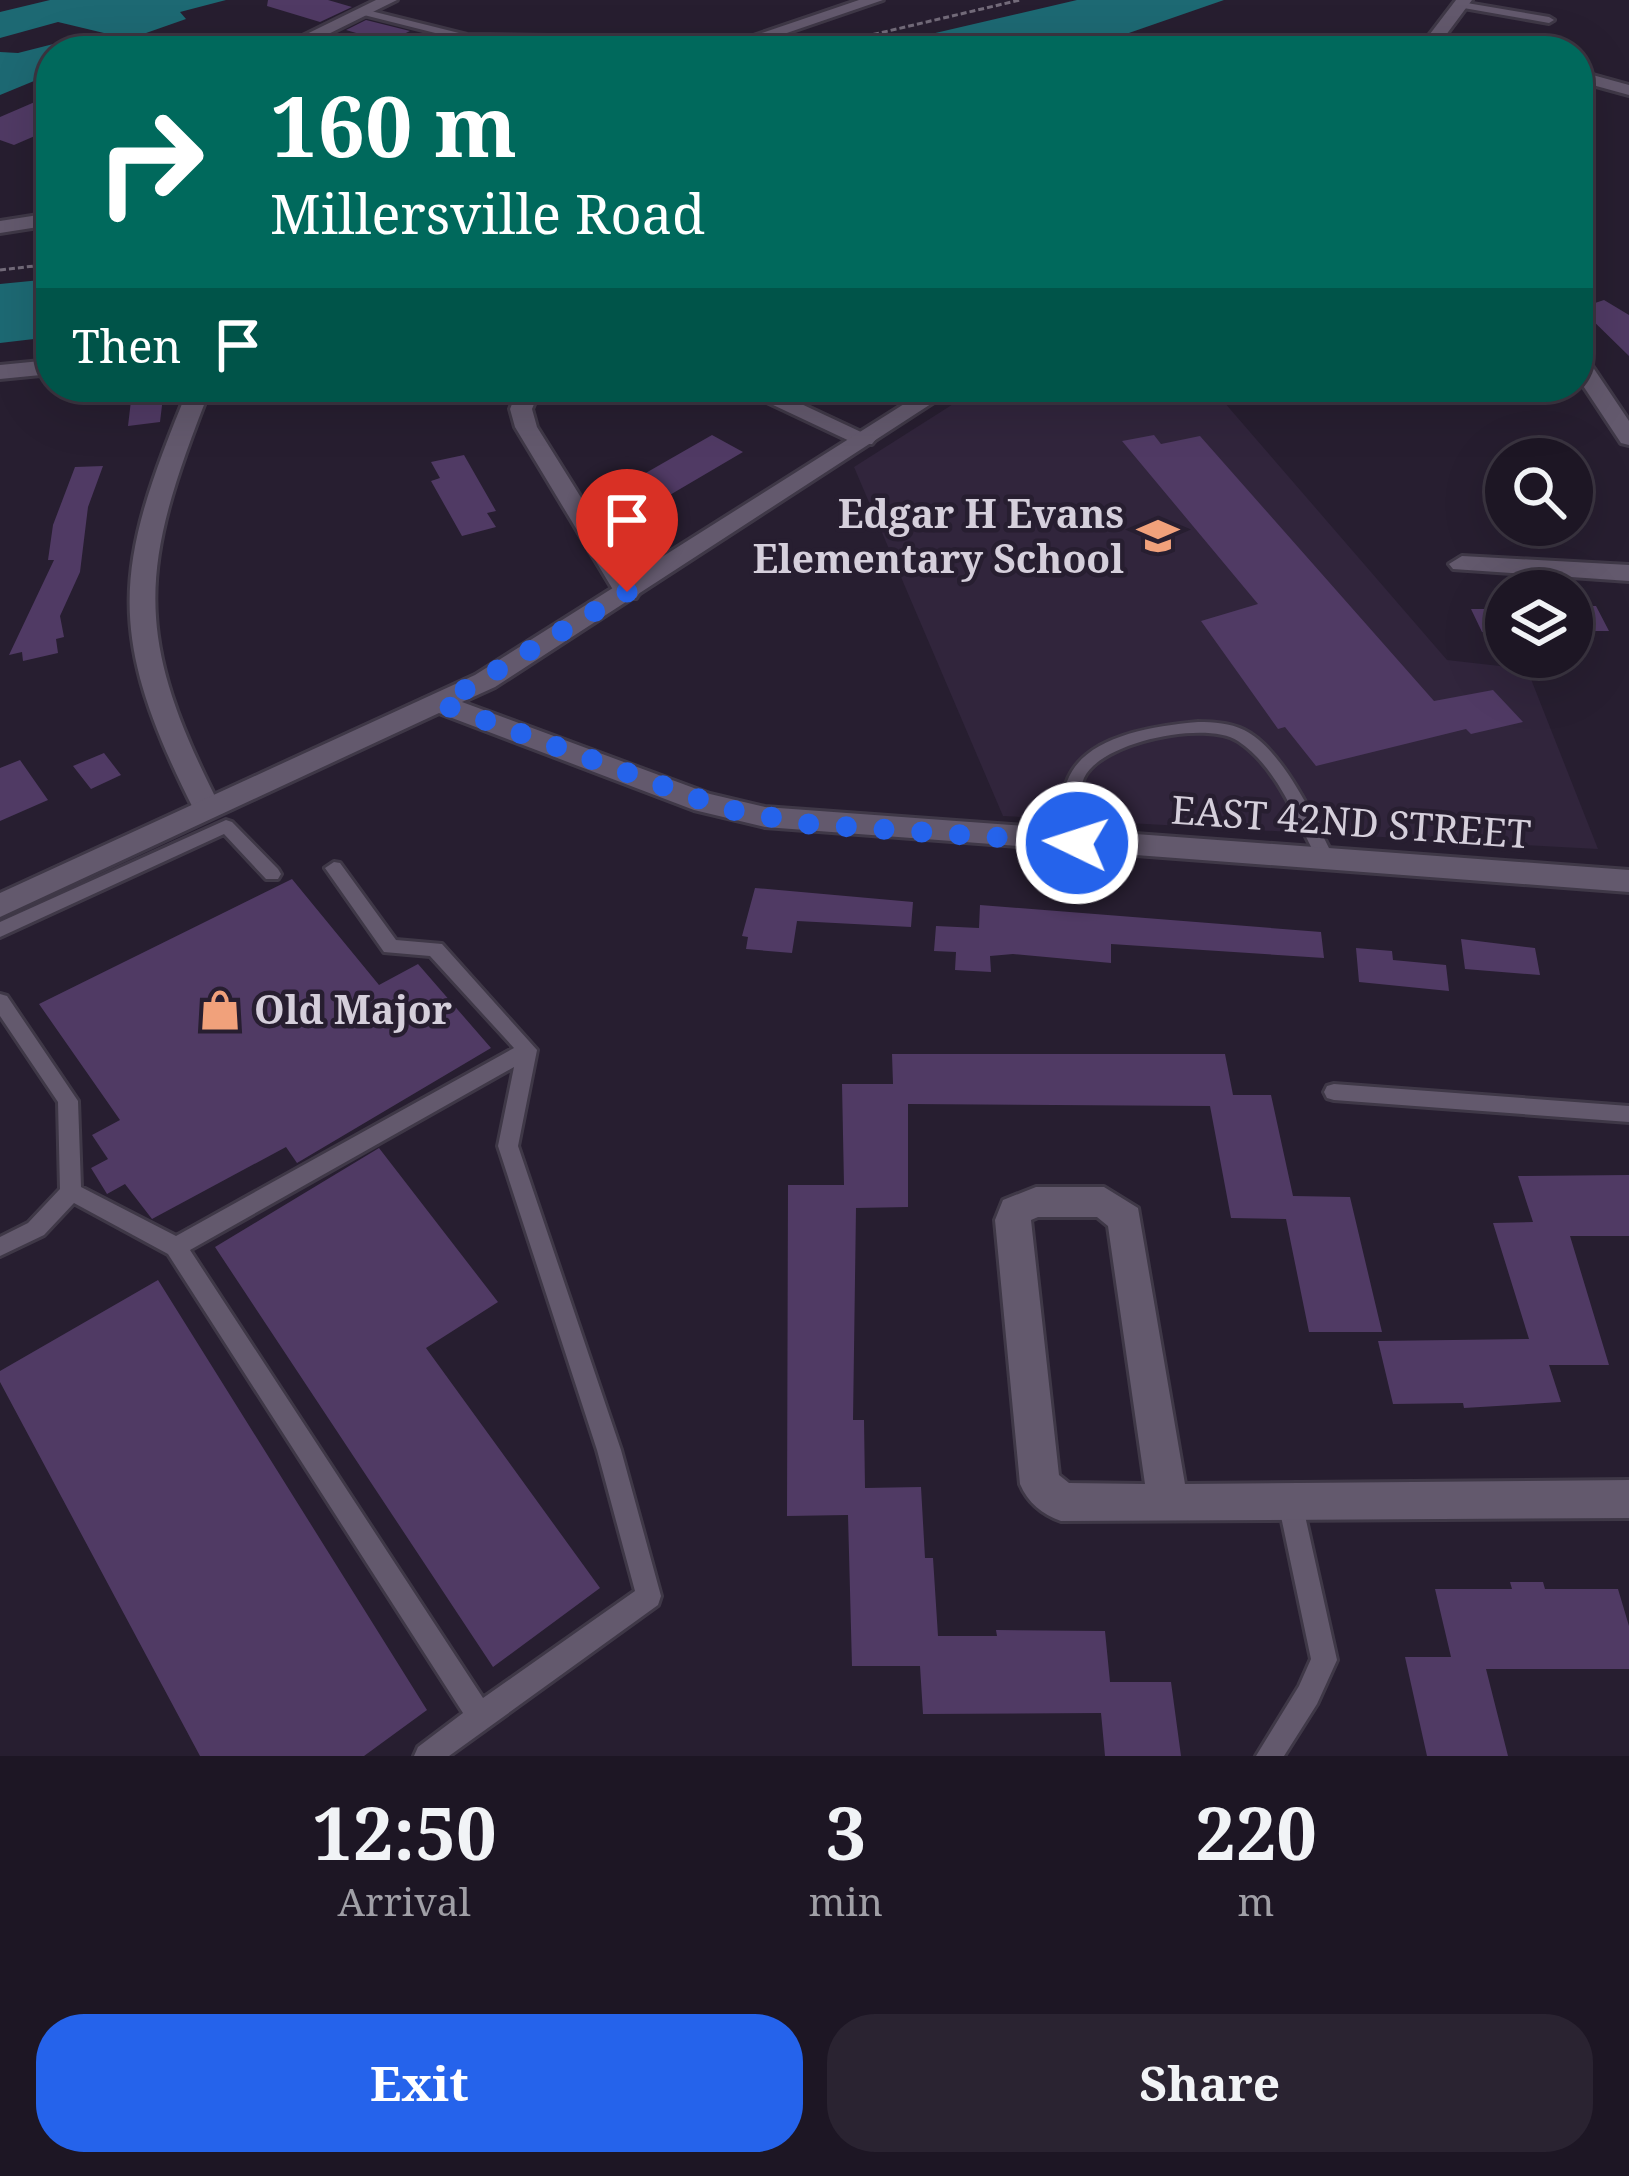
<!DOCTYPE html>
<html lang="en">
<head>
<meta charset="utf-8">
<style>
	:root { --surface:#1d1624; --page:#2a2331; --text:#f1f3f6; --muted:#a09fa6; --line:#3b3541; --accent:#2563eb }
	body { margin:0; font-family:"Noto Serif",serif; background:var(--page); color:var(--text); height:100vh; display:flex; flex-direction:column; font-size:45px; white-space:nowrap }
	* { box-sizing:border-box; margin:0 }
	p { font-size:39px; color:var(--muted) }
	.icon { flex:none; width:66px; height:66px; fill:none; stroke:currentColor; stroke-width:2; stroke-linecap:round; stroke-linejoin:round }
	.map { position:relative; height:1756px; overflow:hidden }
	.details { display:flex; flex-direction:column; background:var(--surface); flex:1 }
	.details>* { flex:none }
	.hud { position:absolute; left:36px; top:36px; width:1557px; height:366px; border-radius:48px; box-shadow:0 12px 48px #0002,0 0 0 3px var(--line); background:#00695c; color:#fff; overflow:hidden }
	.tools { position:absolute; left:1485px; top:438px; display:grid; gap:24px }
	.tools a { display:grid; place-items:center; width:108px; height:108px; border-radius:50%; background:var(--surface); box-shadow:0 12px 48px #0002,0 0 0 3px var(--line); font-size:60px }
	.pin { position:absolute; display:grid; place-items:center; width:102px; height:102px; color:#fff; margin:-123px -51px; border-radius:50% 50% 50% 0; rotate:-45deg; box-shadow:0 0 12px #0007 }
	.pin .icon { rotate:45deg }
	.me { position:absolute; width:132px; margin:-66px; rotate:274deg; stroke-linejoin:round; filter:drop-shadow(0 0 9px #0008) }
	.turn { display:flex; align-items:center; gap:42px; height:252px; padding:0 36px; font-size:54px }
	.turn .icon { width:156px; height:156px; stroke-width:2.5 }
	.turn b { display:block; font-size:84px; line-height:102px }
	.then { display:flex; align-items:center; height:114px; padding:0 36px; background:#0003; gap:24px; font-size:45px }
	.eta { display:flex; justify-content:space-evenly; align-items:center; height:204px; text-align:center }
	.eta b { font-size:72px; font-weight:700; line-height:84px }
	.button { display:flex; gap:24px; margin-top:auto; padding:24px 36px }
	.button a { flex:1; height:138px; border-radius:48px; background:var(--accent); color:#fff; font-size:48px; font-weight:700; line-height:138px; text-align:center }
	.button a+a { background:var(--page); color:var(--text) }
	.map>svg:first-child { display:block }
</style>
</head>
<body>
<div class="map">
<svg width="1629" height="1756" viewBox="0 0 1629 1756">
	<rect width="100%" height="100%" fill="#271e30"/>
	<path fill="#31253c" d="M980,387H1211L1447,660L1527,669L1598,849L1003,816L854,467Z"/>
	<path fill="#1d6973" d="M50,0H226L180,12L186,19L129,39L58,22L0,38V12Z
		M1077,0H1224L1077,51H858Z
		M73,39L101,51H51V74L0,95V52L18,53Z
		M51,279V337L0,343V284Z"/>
	<path fill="#503a64" d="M268,0H328L352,7L320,22L267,6Z
		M366,20L410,31L387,42L346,30Z
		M51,95V129L14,145L0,140V117Z
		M1604,300L1629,315V356L1580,308Z
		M164,389L160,422L128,426L132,392Z
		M712,435L743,452L663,499L630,482Z
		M1154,435L1161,444L1200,436L1434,701L1493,690L1523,722L1471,734L1466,729L1316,766L1285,727L1278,729L1201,621L1258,604L1122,441Z
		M464,455L496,511L487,513L496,527L462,536L431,481L440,478L431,462Z
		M103,466L88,507L80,572L60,616L64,637L56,639L58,653L23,661L22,652L9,655L54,560H48L53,525L75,467Z
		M1572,606H1596L1609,631H1580Z
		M1471,609H1506V632H1482Z
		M104,753L121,775L91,789L73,766Z
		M20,760L48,800L0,821V768Z
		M292,879L379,985L418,964L491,1048L297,1163L286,1147L152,1219L125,1184L107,1194L91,1168L108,1159L92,1135L120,1120L39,1004Z
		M755,888L913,902L911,927L797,921L792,953L746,949L748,937L742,936Z
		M980,905L1321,932L1324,958L1111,944V963L1013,954L990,956L991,972L955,970L956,952L934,951L936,926L979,928Z
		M1461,939L1535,948L1540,975L1465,969Z
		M1356,948L1392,951L1393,960L1446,965L1449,991L1359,982Z
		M892,1054H1225L1233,1095H1271L1293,1196L1350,1197L1382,1332H1309L1286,1219L1231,1218L1210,1106L908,1104V1207L856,1208L853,1420H864L865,1488L921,1487L925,1558H933L938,1636H997L996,1630L1105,1631L1110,1682H1171L1181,1756H1105L1101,1713L923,1714L920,1666H852L848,1515L787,1516L788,1185H844L842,1084H893Z
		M379,1148L498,1302L426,1348L600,1588L493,1667L215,1247Z
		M1629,1175V1236H1570L1609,1365H1549L1561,1402L1464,1408L1463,1403L1393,1404L1378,1341L1529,1339L1493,1223L1533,1222L1518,1176Z
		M158,1280L427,1710L364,1756H200L0,1382V1371Z
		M1510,1582H1543L1545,1589H1618L1629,1626V1669H1486L1508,1756H1427L1405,1657H1451L1435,1589H1512Z"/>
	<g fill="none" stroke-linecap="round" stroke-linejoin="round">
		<g stroke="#3f3847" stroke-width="6">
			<path id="service" d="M1461,2L1549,17L1554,20L1549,23L1458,7L1456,5Z
				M363,9L467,35L633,37L650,51H639L630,43L467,41L360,14V10Z
				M1198,722C1214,722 1230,723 1244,730C1283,749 1316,822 1335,860L1332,864H1320C1298,824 1278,767 1238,741C1206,720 1100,742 1084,778C1076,797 1083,824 1086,843L1077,849L1071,847C1036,749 1121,729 1198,722Z
				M226,820L232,822L278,869L281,874L278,879H266L224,834L0,937V922Z
				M334,862L340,863L396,940L442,944L537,1050L518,1146L621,1450L661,1596L658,1605L449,1756H414L418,1747L463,1713L168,1254L74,1203L44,1235L0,1256V1237L28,1223L60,1189L58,1102L0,1016V994L7,996L78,1101L81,1187L176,1236L514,1048L430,956L384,952L325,868ZM514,1067L498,1146L597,1450L635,1591L483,1698L190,1250Z
				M1334,1084L1629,1106V1122L1334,1100L1327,1098L1324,1092L1327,1086Z
				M1290,1491L1298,1494L1302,1502L1337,1660L1317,1704L1284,1756H1256L1299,1686L1311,1659L1278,1502L1282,1494Z"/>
		</g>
		<g stroke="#3f3847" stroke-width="6">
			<path id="minor" d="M376,0H397L294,51H272Z
				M1430,41L1461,47L1463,51L1424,50L1422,46Z
				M1338,43L1344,51H1328L1332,44Z
				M1578,71L1629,85V95L1578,81Z
				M1578,355L1586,357L1629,421V445L1621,443L1578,378Z
				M51,360V374L0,379V365Z
				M189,387H211C139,568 131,634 222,810L208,820L194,810C104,632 114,567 189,387Z
				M519,387H541L532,409L537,427L640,592L636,598H618L515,427L510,409Z
				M735,387H765L876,439L872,444H856Z
				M1462,556L1629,565V581L1453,569L1449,564Z
				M1036,1187H1104L1138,1208L1185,1484L1629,1480V1518L1061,1521C1042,1514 1028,1503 1020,1484L995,1220L1003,1200ZM1038,1217H1097L1108,1226L1145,1484L1069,1483L1059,1475L1031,1220Z"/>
		</g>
		<g stroke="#3f3847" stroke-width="6">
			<path id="tertiary" d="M1456,0H1472L1434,51H1417Z
				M931,387H957L495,687L462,702L710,794L765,807L1629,870V892L765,827L694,810L439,713L0,917V893L475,675Z"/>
		</g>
		<g stroke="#3f3847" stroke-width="6">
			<path id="secondary" d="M859,0H883L734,51H709Z
				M51,213V225L0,233V221Z"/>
		</g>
		<path stroke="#736b7a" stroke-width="3" stroke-dasharray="6 3" stroke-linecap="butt" d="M803,51L1020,0
			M0,270L51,264"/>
		<use href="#service" fill="#63596d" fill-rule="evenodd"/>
		<use href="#minor" fill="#63596d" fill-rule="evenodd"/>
		<use href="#tertiary" fill="#63596d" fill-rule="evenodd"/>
		<use href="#secondary" fill="#63596d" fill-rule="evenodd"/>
	</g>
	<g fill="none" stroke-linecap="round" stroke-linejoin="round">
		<path stroke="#2563eb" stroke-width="21" stroke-dasharray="0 37.8" d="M627,592L441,704L726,809L809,824L1077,843"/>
	</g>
	<defs>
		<g id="school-bare" transform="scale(3.24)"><path d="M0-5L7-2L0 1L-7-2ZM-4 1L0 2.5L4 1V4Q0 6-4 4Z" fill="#f1a17b" stroke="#271e30" stroke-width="2.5" paint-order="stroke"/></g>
		<g id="shop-bare" transform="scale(3.24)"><path d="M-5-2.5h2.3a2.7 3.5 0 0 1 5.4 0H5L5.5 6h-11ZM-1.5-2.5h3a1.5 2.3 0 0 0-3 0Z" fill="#f1a17b" stroke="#271e30" stroke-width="2.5" paint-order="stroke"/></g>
	</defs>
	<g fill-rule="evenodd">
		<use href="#school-bare" x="1158" y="536"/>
		<use href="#shop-bare" x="220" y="1010"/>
	</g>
	<g text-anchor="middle" stroke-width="9" stroke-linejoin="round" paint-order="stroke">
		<g font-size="39" font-weight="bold" fill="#d5cfdb" stroke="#271e30" text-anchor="end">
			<text x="1124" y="528">Edgar H Evans<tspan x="1124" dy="45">Elementary School</tspan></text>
			<text x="254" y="1024" text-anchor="start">Old Major</text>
		</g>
		<g font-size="39" fill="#d5cfdb" stroke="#271e30">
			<text transform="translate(1351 822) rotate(4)" y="14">EAST 42ND STREET</text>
		</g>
	</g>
</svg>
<div class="tools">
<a><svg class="icon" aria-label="search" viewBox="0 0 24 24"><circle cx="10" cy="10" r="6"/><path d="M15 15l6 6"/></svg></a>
<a><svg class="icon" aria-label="layers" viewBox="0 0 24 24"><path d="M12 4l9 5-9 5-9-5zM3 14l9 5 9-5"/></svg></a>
</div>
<div class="pin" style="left:627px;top:592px;background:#d93025"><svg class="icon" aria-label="arrive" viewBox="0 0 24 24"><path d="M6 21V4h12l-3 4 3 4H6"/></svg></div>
<svg class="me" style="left:1077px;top:843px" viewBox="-20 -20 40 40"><circle r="17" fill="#2563eb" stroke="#fff" stroke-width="3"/><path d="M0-11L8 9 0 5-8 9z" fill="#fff"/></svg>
<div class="hud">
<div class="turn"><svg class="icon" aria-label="right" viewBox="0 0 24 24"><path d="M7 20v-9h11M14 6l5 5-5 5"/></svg><div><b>160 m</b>Millersville Road</div></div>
<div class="then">Then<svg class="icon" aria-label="arrive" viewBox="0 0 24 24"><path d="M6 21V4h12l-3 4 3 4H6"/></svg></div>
</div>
</div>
<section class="details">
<div class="eta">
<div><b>12:50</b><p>Arrival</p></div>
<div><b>3</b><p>min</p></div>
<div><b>220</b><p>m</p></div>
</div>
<div class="button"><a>Exit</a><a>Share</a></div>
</section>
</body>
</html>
